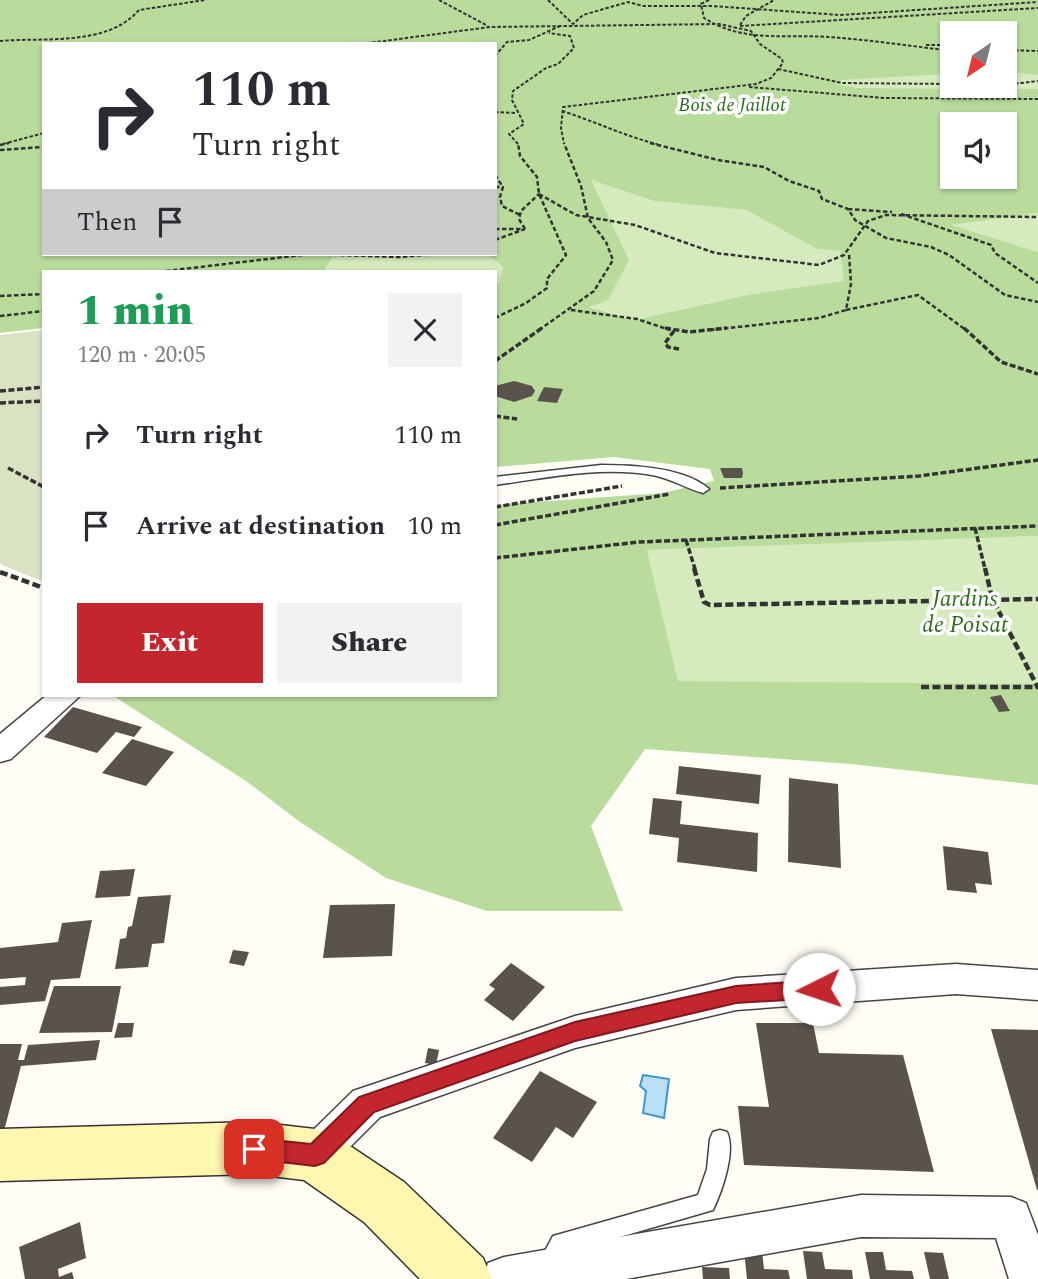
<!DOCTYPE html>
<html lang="en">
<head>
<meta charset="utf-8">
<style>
	:root { --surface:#fff; --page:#f2f2f3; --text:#2b2b33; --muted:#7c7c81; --accent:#c4262e }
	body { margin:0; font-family:Spectral,serif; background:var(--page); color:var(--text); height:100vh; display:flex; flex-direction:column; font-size:26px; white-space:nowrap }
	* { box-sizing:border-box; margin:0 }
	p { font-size:23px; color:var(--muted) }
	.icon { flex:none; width:38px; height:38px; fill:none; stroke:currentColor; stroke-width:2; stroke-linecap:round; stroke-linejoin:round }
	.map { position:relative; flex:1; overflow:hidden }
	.side { position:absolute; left:42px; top:270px; width:455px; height:427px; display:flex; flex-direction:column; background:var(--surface); border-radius:0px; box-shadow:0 2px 5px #0004 }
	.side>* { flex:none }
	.guide { position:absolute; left:42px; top:42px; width:455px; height:214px; border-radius:0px; box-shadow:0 2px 5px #0004; background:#fff; color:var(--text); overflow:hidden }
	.needle { width:46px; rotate:215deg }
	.buttons { position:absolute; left:940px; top:21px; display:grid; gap:14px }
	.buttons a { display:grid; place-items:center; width:77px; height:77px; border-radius:0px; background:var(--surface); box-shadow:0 2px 5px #0004; font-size:35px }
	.pin { position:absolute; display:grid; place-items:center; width:60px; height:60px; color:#fff; margin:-30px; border-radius:14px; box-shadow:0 4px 10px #0006 }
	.me { position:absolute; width:77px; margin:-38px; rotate:266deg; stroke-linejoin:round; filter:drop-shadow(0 0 5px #0008) }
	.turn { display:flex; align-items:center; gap:24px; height:147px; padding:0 35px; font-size:32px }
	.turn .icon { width:91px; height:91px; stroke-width:2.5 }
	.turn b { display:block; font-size:49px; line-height:60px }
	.then { display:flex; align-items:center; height:66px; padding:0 35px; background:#0003; gap:14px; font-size:26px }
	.round { display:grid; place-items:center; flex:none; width:74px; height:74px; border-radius:0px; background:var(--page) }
	.headline { display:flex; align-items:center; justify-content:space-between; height:119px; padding:0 35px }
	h1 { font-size:42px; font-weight:800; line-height:52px; color:#1e9e55 }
	.button { display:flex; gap:14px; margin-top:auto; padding:14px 35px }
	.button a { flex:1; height:80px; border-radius:0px; background:var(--accent); color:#fff; font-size:28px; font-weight:800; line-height:80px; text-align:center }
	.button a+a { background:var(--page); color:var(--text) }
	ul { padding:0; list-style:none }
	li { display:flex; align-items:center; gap:21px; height:91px; padding:0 35px }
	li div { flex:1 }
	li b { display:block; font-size:26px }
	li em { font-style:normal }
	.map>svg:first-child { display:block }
</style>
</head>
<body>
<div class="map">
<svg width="1038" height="1279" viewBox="0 0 1038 1279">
	<rect width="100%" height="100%" fill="#fffdf5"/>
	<path fill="#d5ebbd" d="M1005,72L1038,75V89L859,88L834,84L843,80L952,74V86H1004Z
		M591,180L654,201L746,210L817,249L841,251L845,282L747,295L634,320L587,306Z
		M1038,213V252L949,225Z
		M335,254H487L503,267L499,283H495V271L325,270Z
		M1038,536V684L678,682L647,550Z"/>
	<path fill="#b9dc9c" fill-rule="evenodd" d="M0,0H1038V75L1005,72L1004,33H952V74L843,80L836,84L859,88L1038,89V213L951,225L1038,252V536L647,550L678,681L1038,684V785L851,764L645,749L591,826L623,911H487L386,878L300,822L246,781L112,695H495V505L662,493L714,481L710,469L614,457L495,467V283H499L503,267L487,254H495V44H44V254H335L325,269L329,271H44V328L0,333ZM952,124H1004V177H952ZM591,180L654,201L746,210L817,249L840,251L844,281L747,295L634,320L589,307L608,300L629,260Z"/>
	<path fill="#d9e3c4" d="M44,330V582L2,565L0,562V335Z"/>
	<path fill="#b9e0f7" stroke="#3f96cf" stroke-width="2" d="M643,1075L669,1079L664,1118L643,1113L646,1091L640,1086Z"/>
	<path fill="#5a524d" d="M514,381L532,386L535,391L532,396L514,402L495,396V386Z
		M544,387L563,389L557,403L537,401Z
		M720,468H742L743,473L742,478H724Z
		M1001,695L1010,711L999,712L990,697Z
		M73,707L142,727L134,737L116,732L97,753L44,737Z
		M132,739L174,752L146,786L102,773Z
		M679,766L761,775L759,804L676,794Z
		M789,778L838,784L841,868L788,862Z
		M653,798L682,801L680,824L758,833L757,872L677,862L679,838L649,834Z
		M943,846L988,852L992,885L975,883L977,893L947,890Z
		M135,869L130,896L95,898L100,871Z
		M171,895L164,943L152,944L148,967L115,969L120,939L126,938L128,927L132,926L138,897Z
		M395,904L392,956L323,958L330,905Z
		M92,920L80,978L51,980L45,1001L0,1005V987L25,985L26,977L0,979V948L58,942L62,923Z
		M233,950L249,952L244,966L229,963Z
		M511,963L545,987L513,1021L484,1000L495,989L489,985Z
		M54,986H121L112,1032L39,1033Z
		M118,1023H134L132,1037L114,1038Z
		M756,1023H813L819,1053L903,1055L934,1172L744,1165L738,1106L769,1107Z
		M991,1029L1038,1030V1190H1037Z
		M100,1040L96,1060L21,1066L4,1131H0V1044H22L18,1060H24L28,1045Z
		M428,1048L439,1050L436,1065L425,1063Z
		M540,1071L597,1102L573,1138L556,1127L532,1162L493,1138Z
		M80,1222L86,1258L58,1269L59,1277L72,1272L74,1279H25L19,1247Z
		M744,1251H762L764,1269L788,1270L790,1279H747Z
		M803,1251L822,1252L825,1269L852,1270L853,1279H807Z
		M865,1252H883L886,1270L912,1271L914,1279H870Z
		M924,1252L943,1253L949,1279H930Z
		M702,1267L729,1268L730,1279H703Z"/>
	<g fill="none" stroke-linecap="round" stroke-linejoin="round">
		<g stroke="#444" stroke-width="3">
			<path id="lane" d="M601,465C633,465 684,467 709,489L703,493C685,488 670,478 652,475C600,466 546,478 495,485V477Z
				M720,1130L727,1132C736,1152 722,1191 713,1210L568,1252L557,1272L549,1275L541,1272L538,1264L553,1236L698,1195L707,1169L710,1139L713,1132Z"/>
		</g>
		<g stroke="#444" stroke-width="3">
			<path id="street" d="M47,695H81L11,759L0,762V734Z
				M956,964L1038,970V1000L956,994L736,1010L575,1048L380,1117L329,1168L315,1174L301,1168L295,1155L301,1142L353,1091L575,1016L736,978Z
				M861,1195L1011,1197L1026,1203L1038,1235V1279H1009L996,1238L861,1237L626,1279H482L488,1263L504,1257Z"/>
		</g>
		<g stroke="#333" stroke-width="3">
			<path id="secondary" d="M254,1122L315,1129L335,1136L404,1182L483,1258L492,1279H420L364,1222L304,1180L254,1174L0,1181V1129Z"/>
		</g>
		<path stroke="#333" stroke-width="2" stroke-dasharray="3.5 2" stroke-linecap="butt" d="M439,0L488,26
			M548,0L573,24L583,15L628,2L643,6H712L840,15L1038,2
			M709,0L701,4L704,18C743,43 785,34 829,37C870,40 911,46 952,51
			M740,25L746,16L774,0
			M740,26L1038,8
			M0,41C44,37 107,47 139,10L205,0
			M361,44L490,27L719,24L751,31L760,44L782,59L783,63L771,78L756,84L563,107L561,128L564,144
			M926,45H952
			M1004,50L1038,51
			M495,56L507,42L529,40L560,26
			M778,69L842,83L952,84
			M1004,85L1038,81
			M749,87L884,98L1038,99
			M562,111C594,121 624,136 657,144
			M495,112L517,113
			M3,144L44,133
			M518,144L509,134L524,124L512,100L513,91L546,68L558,64L574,48L570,36L549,33"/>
		<path stroke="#333" stroke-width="2.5" stroke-dasharray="4.5 2.5" stroke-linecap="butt" d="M650,143L718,160L764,167L789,181L819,191L822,199L848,209L855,220L886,238L931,247L949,255L1005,295L1038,302
			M0,145L9,143
			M0,150L44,147
			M495,175L503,187L500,197L502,206L520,215
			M495,187H503
			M539,194L576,215L635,225L715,253L819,265L844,255L868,221L886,215L1038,217
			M848,209L892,212
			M901,214L991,245L995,253L1038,283
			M495,229H521
			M525,229L519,219L521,211L539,194
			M495,240L525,229
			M166,271L310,254L399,257L436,254
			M0,296L44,294
			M571,310L637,319L670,330
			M846,310L918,295L966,330
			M0,316L44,311
			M495,318L526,303L547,288V279L566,255L539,194L537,177L520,156L518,143
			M539,330L594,291L613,260L606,242L588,218L581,186L564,143
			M710,330L819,318L846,310L851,284L849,253"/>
		<path stroke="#333" stroke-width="3.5" stroke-dasharray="6 2.5" stroke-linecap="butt" d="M665,328L689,332L727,328
			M964,328L1001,362L1038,374
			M674,331L665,343L668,347L679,349
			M495,361L542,328
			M0,391L44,387
			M0,403L44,401
			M495,416L517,419
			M8,468L44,487
			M720,488L919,476L1038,460
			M495,507L622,486
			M495,525L670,494
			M975,528L985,569
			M686,540L695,569
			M495,558L639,542L1038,526"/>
		<path stroke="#333" stroke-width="4.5" stroke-dasharray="8 3.5" stroke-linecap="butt" d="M694,568L704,602L710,605L1038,599
			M985,568L992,598L1038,688
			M0,572L44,588
			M921,687H1038"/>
		<use href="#lane" fill="#fff" fill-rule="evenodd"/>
		<use href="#street" fill="#fff" fill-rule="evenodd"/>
		<use href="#secondary" fill="#fff6b0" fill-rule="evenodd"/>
	</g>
	<path fill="#c4262e" stroke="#7f191e" stroke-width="2" d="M819,980L826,983L829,989L826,995L819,998L736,1003L575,1041L374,1112L324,1163L315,1166L254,1159L245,1156L242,1149L245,1141L254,1138L311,1144L359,1097L575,1022L736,986Z"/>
	<g text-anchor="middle" stroke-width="7" stroke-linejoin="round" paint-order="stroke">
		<g font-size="19" font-style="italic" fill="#2f6b1f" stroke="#fff">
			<text x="732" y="111">Bois de Jaillot</text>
		</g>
		<g font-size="23" font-style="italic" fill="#2f6b1f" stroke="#fff">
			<text x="965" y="606">Jardins<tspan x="965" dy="26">de Poisat</tspan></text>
		</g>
	</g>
</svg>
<div class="buttons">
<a><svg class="needle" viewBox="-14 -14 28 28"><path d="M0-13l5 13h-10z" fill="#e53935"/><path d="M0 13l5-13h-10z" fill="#7c7c81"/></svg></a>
<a><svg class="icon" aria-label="sound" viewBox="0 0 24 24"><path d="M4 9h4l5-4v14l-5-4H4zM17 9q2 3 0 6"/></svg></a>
</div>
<div class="pin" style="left:254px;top:1149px;background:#d93025"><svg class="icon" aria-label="arrive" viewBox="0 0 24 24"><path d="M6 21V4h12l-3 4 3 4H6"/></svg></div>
<svg class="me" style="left:819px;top:989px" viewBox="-20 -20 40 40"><circle r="19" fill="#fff"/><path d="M0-13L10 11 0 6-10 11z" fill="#c4262e"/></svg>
<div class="guide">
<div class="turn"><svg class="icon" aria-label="right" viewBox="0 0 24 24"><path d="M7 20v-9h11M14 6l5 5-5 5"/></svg><div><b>110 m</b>Turn right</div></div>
<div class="then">Then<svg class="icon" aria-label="arrive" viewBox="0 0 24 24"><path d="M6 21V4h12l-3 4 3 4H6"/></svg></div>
</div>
<section class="side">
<div class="headline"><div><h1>1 min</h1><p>120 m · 20:05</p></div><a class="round"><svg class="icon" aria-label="close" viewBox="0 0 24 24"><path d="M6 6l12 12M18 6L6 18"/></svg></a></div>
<ul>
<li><svg class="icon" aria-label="right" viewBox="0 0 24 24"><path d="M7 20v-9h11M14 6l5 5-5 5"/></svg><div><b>Turn right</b></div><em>110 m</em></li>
<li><svg class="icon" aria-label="arrive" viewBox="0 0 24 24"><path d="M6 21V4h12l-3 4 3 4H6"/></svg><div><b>Arrive at destination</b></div><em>10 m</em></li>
</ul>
<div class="button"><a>Exit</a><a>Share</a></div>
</section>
</div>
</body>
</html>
